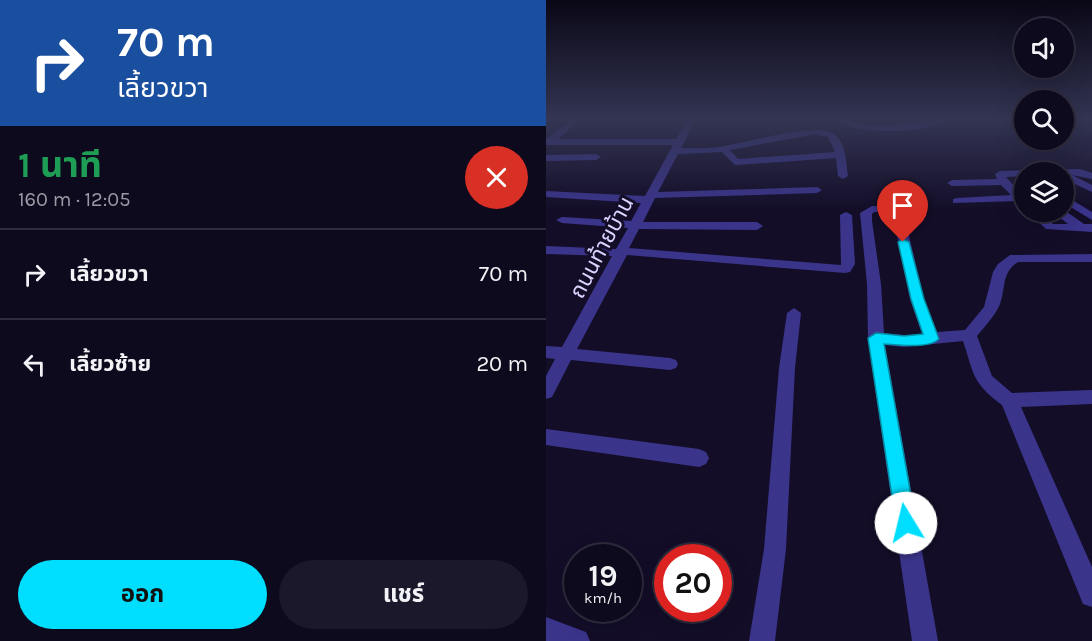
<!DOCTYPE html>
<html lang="th">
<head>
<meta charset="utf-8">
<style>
	:root { --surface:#0e0a1e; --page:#1c182b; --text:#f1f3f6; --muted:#9b9aa4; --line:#2e2b3c; --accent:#00deff }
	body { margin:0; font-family:Karla,"Noto Sans Thai",sans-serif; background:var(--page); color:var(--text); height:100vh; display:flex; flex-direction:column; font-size:22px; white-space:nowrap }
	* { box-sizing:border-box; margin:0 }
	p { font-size:20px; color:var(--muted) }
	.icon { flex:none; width:33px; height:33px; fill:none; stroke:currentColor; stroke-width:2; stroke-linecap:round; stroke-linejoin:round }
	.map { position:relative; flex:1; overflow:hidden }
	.panel { display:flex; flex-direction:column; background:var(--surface); width:546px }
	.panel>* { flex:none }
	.guide { background:#1a4fa0; color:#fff; overflow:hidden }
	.tools { position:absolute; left:468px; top:18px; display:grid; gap:12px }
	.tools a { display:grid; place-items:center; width:60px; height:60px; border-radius:50%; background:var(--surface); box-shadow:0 6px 24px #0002,0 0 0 2px var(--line); font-size:30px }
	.speed { position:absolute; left:18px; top:544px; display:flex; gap:12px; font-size:30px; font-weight:700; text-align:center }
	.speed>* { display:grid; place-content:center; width:78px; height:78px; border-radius:50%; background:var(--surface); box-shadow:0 6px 24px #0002,0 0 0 2px var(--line); line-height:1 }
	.speed small { font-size:15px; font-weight:400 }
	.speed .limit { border:9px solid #d22; background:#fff; color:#111 }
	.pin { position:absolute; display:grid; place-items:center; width:51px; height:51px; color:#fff; margin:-62px -26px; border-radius:50% 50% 50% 0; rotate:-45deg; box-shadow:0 0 6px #0007 }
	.pin .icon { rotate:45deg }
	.me { position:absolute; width:66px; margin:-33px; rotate:351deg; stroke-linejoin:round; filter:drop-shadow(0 0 4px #0008) }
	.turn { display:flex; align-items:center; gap:21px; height:126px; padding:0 18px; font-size:27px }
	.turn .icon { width:78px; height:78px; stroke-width:2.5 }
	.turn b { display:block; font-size:42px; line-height:51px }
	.round { display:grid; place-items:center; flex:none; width:63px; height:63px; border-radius:32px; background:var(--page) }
	.summary { display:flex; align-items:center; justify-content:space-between; height:102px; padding:0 18px }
	h1 { font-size:36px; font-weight:700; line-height:45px; color:#1e9e55 }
	.button { display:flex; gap:12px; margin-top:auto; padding:12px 18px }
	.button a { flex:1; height:69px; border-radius:36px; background:var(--accent); color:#111; font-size:24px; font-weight:700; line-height:69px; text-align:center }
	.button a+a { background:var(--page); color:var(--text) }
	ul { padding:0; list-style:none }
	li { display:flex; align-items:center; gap:18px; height:90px; padding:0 18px; border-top:2px solid var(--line) }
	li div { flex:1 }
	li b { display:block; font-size:22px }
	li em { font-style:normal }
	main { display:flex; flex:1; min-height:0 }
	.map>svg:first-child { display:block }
</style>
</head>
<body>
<main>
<section class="panel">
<div class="guide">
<div class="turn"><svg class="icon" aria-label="right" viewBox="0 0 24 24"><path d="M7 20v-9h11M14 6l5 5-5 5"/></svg><div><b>70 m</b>เลี้ยวขวา</div></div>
</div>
<div class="summary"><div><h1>1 นาที</h1><p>160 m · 12:05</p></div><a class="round" style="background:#d93025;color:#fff"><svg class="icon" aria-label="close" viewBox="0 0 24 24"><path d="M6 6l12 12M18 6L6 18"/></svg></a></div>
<ul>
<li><svg class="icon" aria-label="right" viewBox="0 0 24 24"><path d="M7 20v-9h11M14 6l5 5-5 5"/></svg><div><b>เลี้ยวขวา</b></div><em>70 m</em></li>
<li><svg class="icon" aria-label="left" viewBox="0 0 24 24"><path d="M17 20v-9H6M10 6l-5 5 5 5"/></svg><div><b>เลี้ยวซ้าย</b></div><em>20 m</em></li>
</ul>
<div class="button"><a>ออก</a><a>แชร์</a></div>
</section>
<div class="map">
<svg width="546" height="641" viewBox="0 0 546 641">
	<rect width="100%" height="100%" fill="#130d28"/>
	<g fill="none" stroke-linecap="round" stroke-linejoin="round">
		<path fill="#3a348b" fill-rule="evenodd" d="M25,120H34L12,139H130L141,120H149L135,148C147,148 160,149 172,147C195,144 270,122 287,133C300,141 300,162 302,176L297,179L292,176L290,158L189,165L176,152L132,154L112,192L271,187L276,190L271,193L109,198L97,222H211L217,226L211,230L93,229L83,248L295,265L294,215L300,212L306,215L309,264L304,272L299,273L81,255L31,349L124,358L130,360L132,364L130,368L124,370L25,360L6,397L0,399V376L9,359L0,358V346L16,347L66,256L0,254V246L70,249L82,228L16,223L10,220L16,217L85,221L95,203L0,197V191L99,196L127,145H0V139ZM270,134L282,137L289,152L192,159L184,150Z
			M290,120L330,126L401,120C379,134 311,136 290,120Z
			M0,155L50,154L55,157L50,160L0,161Z
			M534,169L546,173V179L526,175L546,185V192L518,179V172H478V176L460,177L478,196V205L471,201L407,203V199L411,198L465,195L455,185L406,186L401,183L406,180L451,179L449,174L454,171Z
			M518,195L546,212V220L518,203Z
			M326,206L350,207L358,215L378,299L391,332L419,330L438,307L447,272L452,264L464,255L546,254V262H472C455,273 460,288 454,304C449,316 439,326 431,336L446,376L466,393L546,390V404L475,407L546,567V607L537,604L456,405C426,383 428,374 417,341L358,347L339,345L392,641H366L322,338L321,284L314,213ZM328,212H343L347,216L364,299L376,334L358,335L338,333L335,284L326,221V214Z
			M518,210L538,224H546V232L500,229L482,212H494L507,224H522L507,212Z
			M248,308L255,313L249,368L240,549L229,641H203L218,549L233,368L241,313Z
			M0,429L153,449L160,452L163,458L160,464L153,467L0,445Z
			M0,617L40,632L44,641H0Z"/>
	</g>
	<linearGradient id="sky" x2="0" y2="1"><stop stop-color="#0a0716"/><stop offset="0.57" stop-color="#333553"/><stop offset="1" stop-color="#333553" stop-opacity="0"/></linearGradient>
	<rect width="546" height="210" fill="url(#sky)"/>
	<path fill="#00deff" stroke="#0090a6" stroke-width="1.5" d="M357,239L363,242L378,299L393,339C384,349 351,345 338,344L370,523L367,530L360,533L353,530L350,523L322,338L330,333L358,336L377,334L365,299L352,242Z"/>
	<g text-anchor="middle" stroke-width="6" stroke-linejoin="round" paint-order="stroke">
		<g font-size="22" fill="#dad4ff" stroke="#130d28">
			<text transform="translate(55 247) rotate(-62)" y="8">ถนนท้ายบ้าน</text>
		</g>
	</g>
</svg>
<div class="tools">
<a><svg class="icon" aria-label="sound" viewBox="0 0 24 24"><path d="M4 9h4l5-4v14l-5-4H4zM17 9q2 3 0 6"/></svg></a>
<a><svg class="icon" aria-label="search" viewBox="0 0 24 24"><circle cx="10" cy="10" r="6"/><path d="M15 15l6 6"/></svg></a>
<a><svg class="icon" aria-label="layers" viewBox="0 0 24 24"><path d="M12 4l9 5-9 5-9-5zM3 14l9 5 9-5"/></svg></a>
</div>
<div class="speed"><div>19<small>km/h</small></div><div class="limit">20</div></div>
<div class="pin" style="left:357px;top:242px;background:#d93025"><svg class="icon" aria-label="arrive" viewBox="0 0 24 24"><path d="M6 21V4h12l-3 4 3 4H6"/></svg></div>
<svg class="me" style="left:360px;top:523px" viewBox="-20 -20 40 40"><circle r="19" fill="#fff"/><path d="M0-13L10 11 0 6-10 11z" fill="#00deff"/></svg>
</div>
</main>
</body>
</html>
